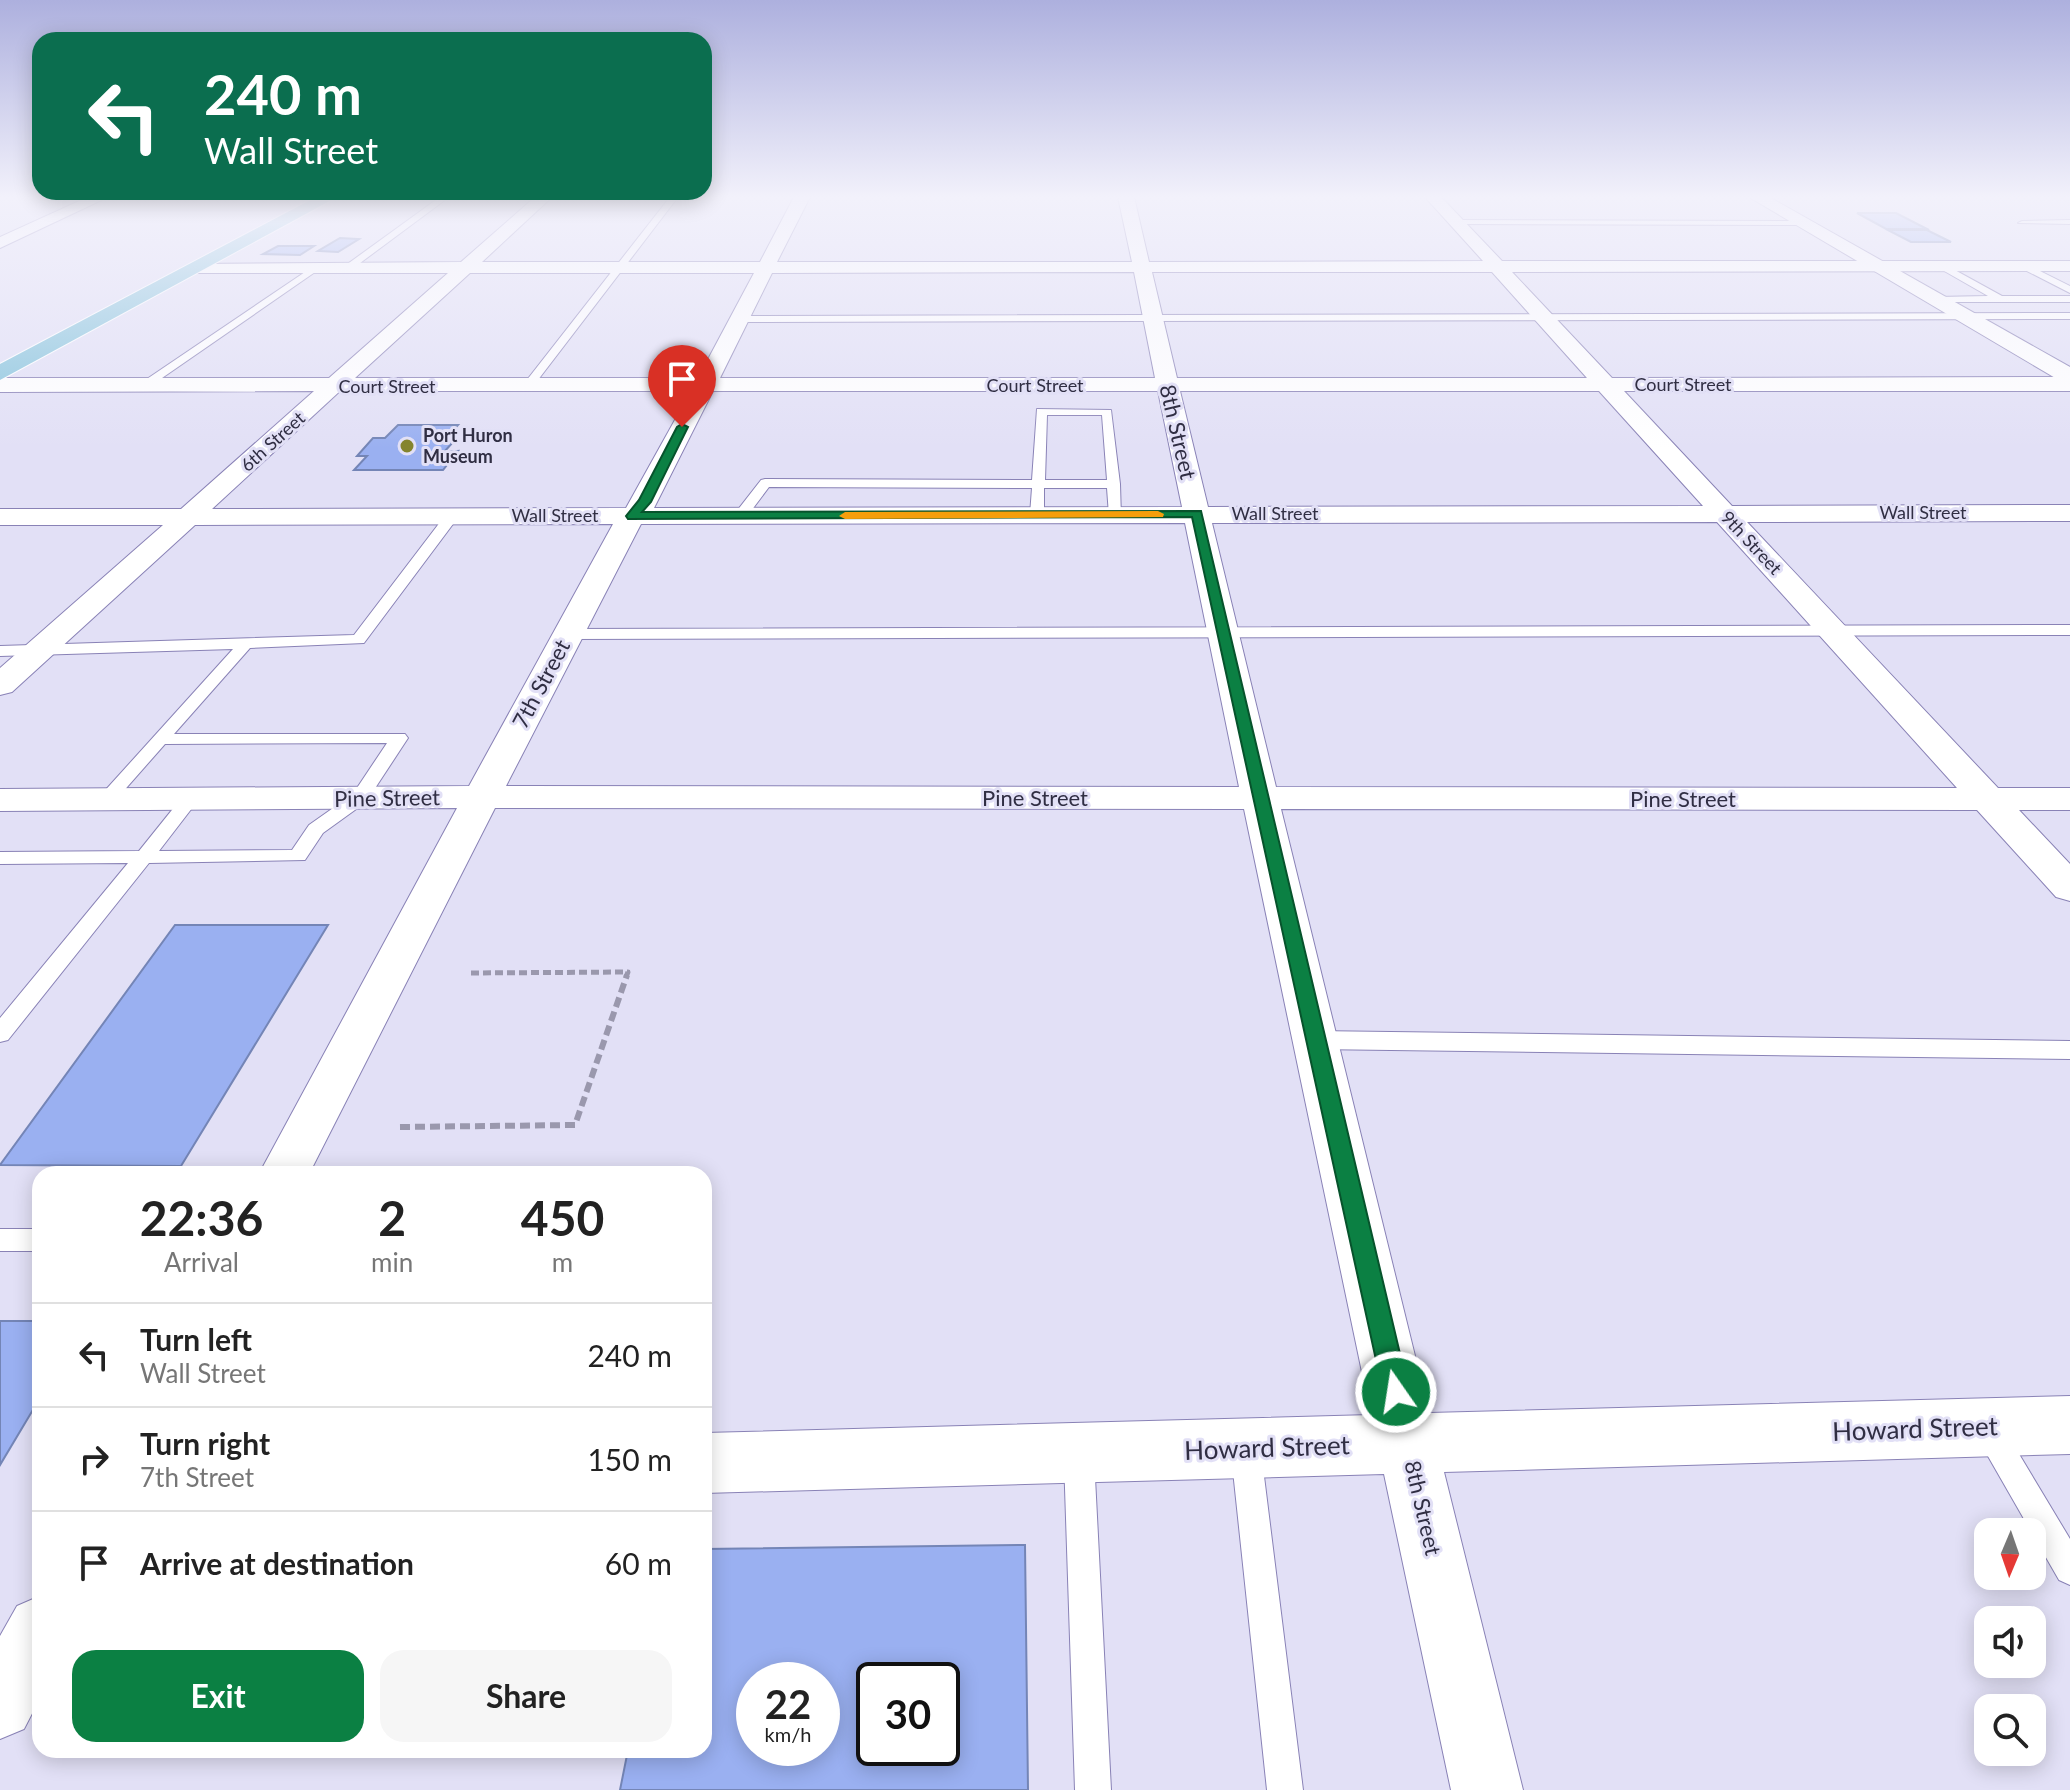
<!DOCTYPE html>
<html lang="en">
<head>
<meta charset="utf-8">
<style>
	:root { --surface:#fff; --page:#f6f6f6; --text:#222; --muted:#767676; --line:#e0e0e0; --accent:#0b8043 }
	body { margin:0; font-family:Lato,sans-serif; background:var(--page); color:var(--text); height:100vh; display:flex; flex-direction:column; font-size:30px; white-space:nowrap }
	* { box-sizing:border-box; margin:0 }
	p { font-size:26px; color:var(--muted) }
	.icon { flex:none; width:44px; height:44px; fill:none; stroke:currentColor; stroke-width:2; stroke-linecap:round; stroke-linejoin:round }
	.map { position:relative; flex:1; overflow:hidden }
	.panel { position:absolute; left:32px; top:1166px; width:680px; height:592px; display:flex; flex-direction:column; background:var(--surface); border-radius:24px; box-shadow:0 4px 20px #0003 }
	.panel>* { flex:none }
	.top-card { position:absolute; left:32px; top:32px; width:680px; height:168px; border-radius:24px; box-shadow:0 4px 20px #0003; background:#0b6e4f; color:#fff; overflow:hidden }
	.needle { width:52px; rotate:182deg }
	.tools { position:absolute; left:1974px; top:1518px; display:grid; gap:16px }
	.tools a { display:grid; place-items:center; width:72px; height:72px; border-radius:16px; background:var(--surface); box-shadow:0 4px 20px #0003; font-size:40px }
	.speed { position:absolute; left:736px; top:1662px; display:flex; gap:16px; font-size:40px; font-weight:700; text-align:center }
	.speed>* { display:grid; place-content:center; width:104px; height:104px; border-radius:50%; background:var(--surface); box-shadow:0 4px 20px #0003; line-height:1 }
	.speed small { font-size:20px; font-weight:400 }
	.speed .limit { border:4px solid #111; border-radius:12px; background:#fff; color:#111 }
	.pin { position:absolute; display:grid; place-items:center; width:68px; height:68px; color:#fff; margin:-82px -34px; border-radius:50% 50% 50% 0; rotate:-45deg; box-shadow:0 0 8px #0007 }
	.pin .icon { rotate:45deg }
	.me { position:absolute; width:88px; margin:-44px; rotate:347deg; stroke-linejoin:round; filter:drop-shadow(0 0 6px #0008) }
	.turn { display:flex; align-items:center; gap:28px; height:168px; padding:0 40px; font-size:36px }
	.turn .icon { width:104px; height:104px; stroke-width:2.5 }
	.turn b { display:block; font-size:56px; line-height:68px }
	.eta { display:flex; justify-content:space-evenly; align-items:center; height:136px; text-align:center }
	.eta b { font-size:48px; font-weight:700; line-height:56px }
	.cta { display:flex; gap:16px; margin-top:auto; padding:16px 40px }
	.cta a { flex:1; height:92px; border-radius:24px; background:var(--accent); color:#fff; font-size:32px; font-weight:700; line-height:92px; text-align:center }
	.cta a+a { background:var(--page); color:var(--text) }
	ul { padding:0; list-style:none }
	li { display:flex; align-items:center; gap:24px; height:104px; padding:0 40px; border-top:2px solid var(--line) }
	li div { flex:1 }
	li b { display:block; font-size:30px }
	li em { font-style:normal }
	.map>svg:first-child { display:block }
</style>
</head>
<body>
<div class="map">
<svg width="2070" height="1790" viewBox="0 0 2070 1790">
	<rect width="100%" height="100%" fill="#e2e0f6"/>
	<path fill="#9ab0f1" stroke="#7485b6" stroke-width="2" fill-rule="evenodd" d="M1857,213H1896L1929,230H1888Z
		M1886,229H1925L1951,242H1911Z
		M340,238L359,239L338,252L318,251Z
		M278,246H314L300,255L263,254Z
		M398,425H458L449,435L453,442L444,452L458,451L443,470H354L367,456H357L373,438H385Z
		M175,925H328L181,1166L0,1165Z
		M0,1321H40V1398L0,1465Z
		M1025,1545L1028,1790H620L628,1750H704V1549ZM754,1680H822V1748H754ZM874,1680H942V1748H874Z"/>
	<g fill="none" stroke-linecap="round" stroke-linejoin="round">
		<g stroke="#8982b6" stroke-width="2">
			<path id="service" d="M440,197H449L348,272H342V268Z
				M670,197H678L531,389H523V385Z
				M1457,220L1802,221L1806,223L1802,225L1454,224Z
				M2070,220V224L2018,223L2022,221Z
				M1942,263L2002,296H2070V302H1933L1936,297L1988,296L1939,268Z
				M2024,263L2070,286V293L2021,268Z
				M311,268L318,270L149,387H141V383Z
				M2070,313V319L738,322L733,319L738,316Z
				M1037,409L1111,410L1120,484L1121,518L1109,515L1107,488H1044V515L1037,519L1030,515L1032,488L769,487L745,519L733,516L761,480L765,479L1032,480ZM1047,415H1102L1107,480H1045Z
				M447,513L459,516L364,643L250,648L174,734H405L408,738L366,802L323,833L305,860L149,863L8,1040L0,1042V1018L128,863L0,864V852L139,851L184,795L190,793L199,799L159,851L292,850L309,825L353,794L387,743L165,744L113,803L107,805L98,799L101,795L233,649L0,656V646L354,635Z
				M2070,625V635L568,639L560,634L568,629Z
				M1314,1031L2070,1041V1059L1314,1049L1306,1046L1303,1040L1306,1034Z
				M0,1229H40V1251H0Z
				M1991,1419L2001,1424L2070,1539V1585L2059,1580L1981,1444L1976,1434L1981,1424Z
				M1246,1437L1257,1441L1261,1452L1303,1790H1267L1231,1452L1235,1441Z
				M1079,1443L1090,1447L1094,1458L1111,1790H1075L1064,1458L1068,1447Z"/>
		</g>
		<g stroke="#8982b6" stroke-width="2">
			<path id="minor" d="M88,197H108L0,248V237Z
				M535,197H552L482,262H760L794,197H810L777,262H1132L1118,197H1134L1149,262L1483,261L1425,197H1441L1502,261H2070V271L1512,272L1612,378L2070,377V391H1624L1732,506L2070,505V521L1747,522L1998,788H2070V810H2019L2070,864V901L2056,897L1977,810L1281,809L1429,1413L2070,1396V1454L1444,1472L1523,1790H1451L1384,1474L704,1493V1433L1371,1415L1244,809L495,808L309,1174H259L457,808L0,811V789L469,786L613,524L195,525L12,692L0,695V668L163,525H0V509H181L314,391L0,392V378H329L448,273H196L187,268L190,264L461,262ZM1134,272L1155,378H720L772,273ZM1152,272H1492L1587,378H1177ZM470,273H754L698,378H355ZM340,391H691L626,508L212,509ZM713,391H1158L1182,507L654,508ZM1180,391H1599L1703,506L1208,507ZM1717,522L1957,788L1276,787L1212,523ZM1185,523L1239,787L506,786L641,524Z
				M40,1596V1698L24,1729L0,1739V1636L17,1606Z"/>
		</g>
		<g stroke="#8982b6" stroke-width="2">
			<path id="tertiary" d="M1749,197H1769L2070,367V384L2062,382Z"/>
		</g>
		<g stroke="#fff" stroke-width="2">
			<path id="primary" d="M316,197H337L0,380V364Z"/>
		</g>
		<path stroke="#9a98ad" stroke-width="5" stroke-dasharray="8 4" stroke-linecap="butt" d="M471,973L628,972L626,977"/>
		<path stroke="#9a98ad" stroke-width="6" stroke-dasharray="10 5" stroke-linecap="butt" d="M400,1127L575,1125L627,975"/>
		<use href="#service" fill="#fff" fill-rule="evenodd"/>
		<use href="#minor" fill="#fff" fill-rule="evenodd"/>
		<use href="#tertiary" fill="#fff" fill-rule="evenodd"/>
		<use href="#primary" fill="#89c5dd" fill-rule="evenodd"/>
	</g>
	<linearGradient id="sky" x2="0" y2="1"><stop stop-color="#adb0de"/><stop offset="0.44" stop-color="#f2f1fb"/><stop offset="1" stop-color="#f2f1fb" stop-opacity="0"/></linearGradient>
	<rect width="2070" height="448" fill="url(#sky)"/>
	<path fill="#0b8043" stroke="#07532c" stroke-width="2" d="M682,424L688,427L651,502L642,512L1201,511L1409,1392L1405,1401L1396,1404L1387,1401L1383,1392L1192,517L628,519L626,516L639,500L677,427Z"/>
	<path fill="#f59e0b" d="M1158,511L1164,514L1163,517L845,519L839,516L845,512Z"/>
	<circle fill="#84842e" stroke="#e2e0f6" stroke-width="3" cx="407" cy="446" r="8"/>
	<g text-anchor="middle" stroke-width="6" stroke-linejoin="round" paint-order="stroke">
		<g font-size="18" fill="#302e43" stroke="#e2e0f6">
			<text x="1683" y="391">Court Street</text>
			<text x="1035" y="392">Court Street</text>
			<text x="387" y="393">Court Street</text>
			<text transform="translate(273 442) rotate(-42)" y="6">6th Street</text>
			<text x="1923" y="519">Wall Street</text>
			<text x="1275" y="520">Wall Street</text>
			<text x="555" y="522">Wall Street</text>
			<text transform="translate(1751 543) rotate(47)" y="6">9th Street</text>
		</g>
		<g font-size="18" font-weight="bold" fill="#302e43" stroke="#e2e0f6" text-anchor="start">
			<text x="423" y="442">Port Huron<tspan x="423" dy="21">Museum</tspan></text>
		</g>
		<g font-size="22" fill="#302e43" stroke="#e2e0f6">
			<text transform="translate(1178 432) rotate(77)" y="8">8th Street</text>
			<text transform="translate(541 684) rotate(-62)" y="8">7th Street</text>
			<text transform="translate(387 798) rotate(-1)" y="8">Pine Street</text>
			<text x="1035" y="806">Pine Street</text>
			<text x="1683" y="807">Pine Street</text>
			<text transform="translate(1423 1508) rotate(77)" y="8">8th Street</text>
		</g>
		<g font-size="26" fill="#302e43" stroke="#e2e0f6">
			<text transform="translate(1915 1429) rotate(-2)" y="9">Howard Street</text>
			<text transform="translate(1267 1448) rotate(-2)" y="9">Howard Street</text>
		</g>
	</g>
</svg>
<div class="tools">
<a><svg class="needle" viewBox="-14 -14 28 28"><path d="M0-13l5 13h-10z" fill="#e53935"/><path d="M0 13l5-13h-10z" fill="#767676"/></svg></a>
<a><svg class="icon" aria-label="sound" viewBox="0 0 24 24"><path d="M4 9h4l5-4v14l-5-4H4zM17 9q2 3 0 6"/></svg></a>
<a><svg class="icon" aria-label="search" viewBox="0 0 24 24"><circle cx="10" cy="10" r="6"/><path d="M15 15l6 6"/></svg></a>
</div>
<div class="speed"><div>22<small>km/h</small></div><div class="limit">30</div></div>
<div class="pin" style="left:682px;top:427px;background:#d93025"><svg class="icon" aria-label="arrive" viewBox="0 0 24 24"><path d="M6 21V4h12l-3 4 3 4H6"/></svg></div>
<svg class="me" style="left:1396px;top:1392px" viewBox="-20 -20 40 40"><circle r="17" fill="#0b8043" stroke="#fff" stroke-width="3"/><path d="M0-11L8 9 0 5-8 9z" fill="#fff"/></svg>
<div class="top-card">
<div class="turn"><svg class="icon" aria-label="left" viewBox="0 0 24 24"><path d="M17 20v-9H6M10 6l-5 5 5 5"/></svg><div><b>240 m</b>Wall Street</div></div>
</div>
<section class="panel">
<div class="eta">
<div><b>22:36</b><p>Arrival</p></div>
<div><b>2</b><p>min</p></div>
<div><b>450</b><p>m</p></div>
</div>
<ul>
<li><svg class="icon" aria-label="left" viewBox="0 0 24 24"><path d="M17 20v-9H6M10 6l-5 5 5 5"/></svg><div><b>Turn left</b><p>Wall Street</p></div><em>240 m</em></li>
<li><svg class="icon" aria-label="right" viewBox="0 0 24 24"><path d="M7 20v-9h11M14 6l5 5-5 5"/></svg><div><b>Turn right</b><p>7th Street</p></div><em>150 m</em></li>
<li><svg class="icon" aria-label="arrive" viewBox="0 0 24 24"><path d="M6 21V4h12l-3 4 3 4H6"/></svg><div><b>Arrive at destination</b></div><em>60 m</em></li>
</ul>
<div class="cta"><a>Exit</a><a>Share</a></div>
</section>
</div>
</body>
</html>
